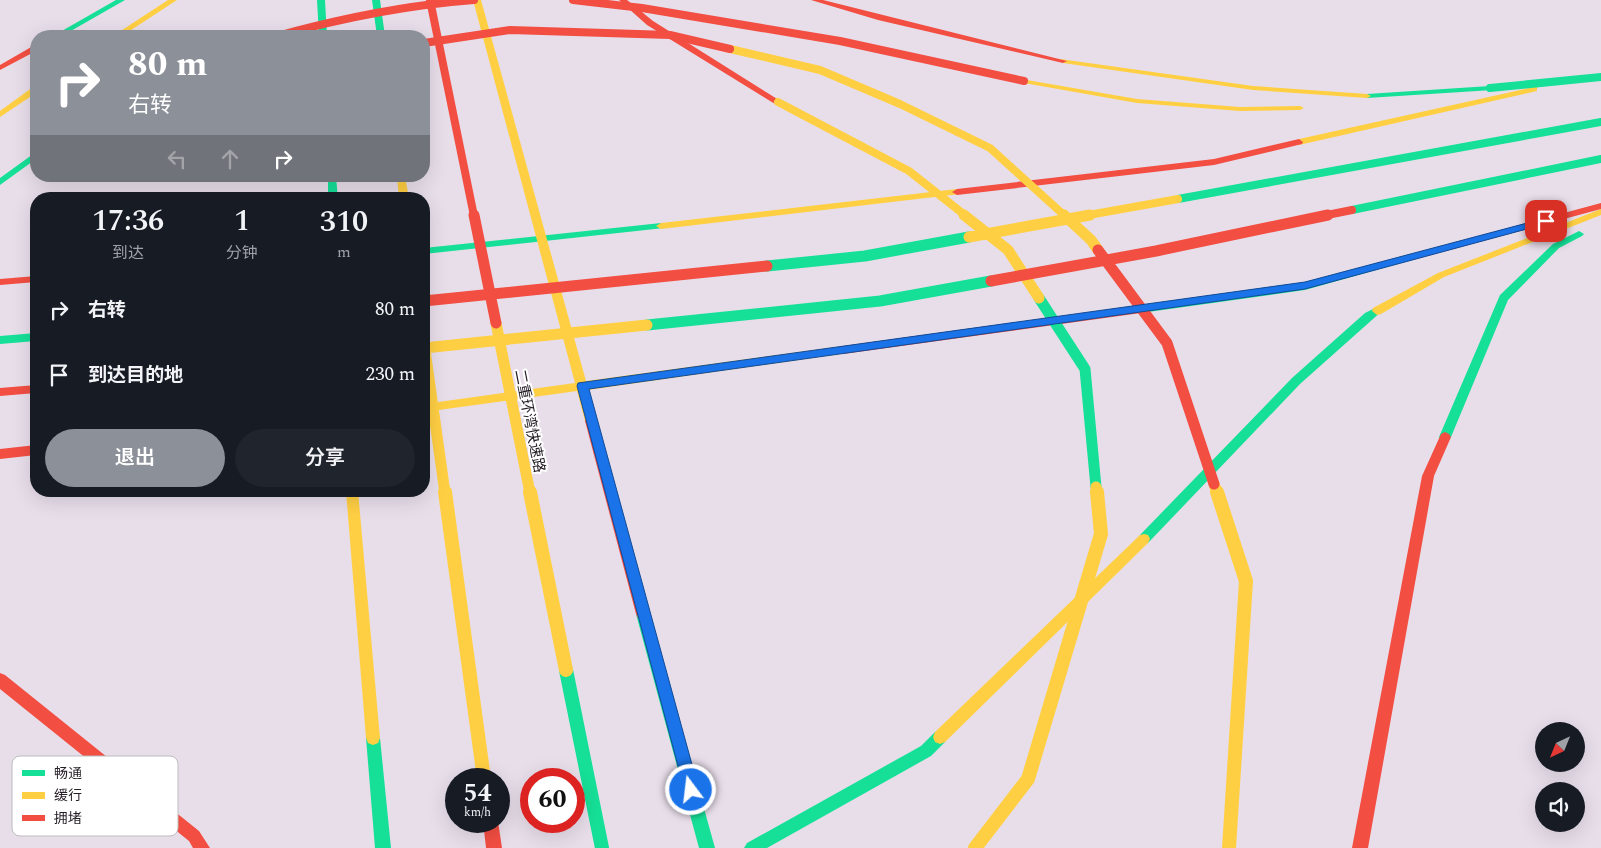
<!DOCTYPE html>
<html lang="zh">
<head>
<meta charset="utf-8">
<style>
	:root { --surface:#171b24; --page:#20242c; --text:#f1f3f6; --muted:#9ea1a6; --accent:#8c9099 }
	body { margin:0; font-family:Spectral,"Noto Sans SC",serif; background:var(--page); color:var(--text); height:100vh; display:flex; flex-direction:column; font-size:19px; white-space:nowrap }
	* { box-sizing:border-box; margin:0 }
	p { font-size:16px; color:var(--muted) }
	.icon { flex:none; width:28px; height:28px; fill:none; stroke:currentColor; stroke-width:2; stroke-linecap:round; stroke-linejoin:round }
	.map { position:relative; flex:1; overflow:hidden }
	.drawer { position:absolute; left:30px; top:192px; width:400px; height:305px; display:flex; flex-direction:column; background:var(--surface); border-radius:20px; box-shadow:0 5px 20px #0002 }
	.drawer>* { flex:none }
	.guide { position:absolute; left:30px; top:30px; width:400px; height:152px; border-radius:20px; box-shadow:0 5px 20px #0002; background:#8c9099; color:#fff; overflow:hidden }
	.needle { width:32px; rotate:223deg }
	.buttons { position:absolute; left:1535px; top:722px; display:grid; gap:10px }
	.buttons a { display:grid; place-items:center; width:50px; height:50px; border-radius:50%; background:var(--surface); box-shadow:0 5px 20px #0002; font-size:25px }
	.speed { position:absolute; left:445px; top:768px; display:flex; gap:10px; font-size:25px; font-weight:700; text-align:center }
	.speed>* { display:grid; place-content:center; width:65px; height:65px; border-radius:50%; background:var(--surface); box-shadow:0 5px 20px #0002; line-height:1 }
	.speed small { font-size:12px; font-weight:400 }
	.speed .limit { border:8px solid #d22; background:#fff; color:#111 }
	.pin { position:absolute; display:grid; place-items:center; width:42px; height:42px; color:#fff; margin:-21px; border-radius:10px; box-shadow:0 2px 8px #0006 }
	.me { position:absolute; width:55px; margin:-28px; rotate:345deg; stroke-linejoin:round; filter:drop-shadow(0 0 4px #0008) }
	.turn { display:flex; align-items:center; gap:18px; height:105px; padding:0 15px; font-size:22px }
	.turn .icon { width:65px; height:65px; stroke-width:2.5 }
	.turn b { display:block; font-size:35px; line-height:42px }
	.lanes { display:flex; align-items:center; height:48px; padding:0 15px; background:#0003; justify-content:center; gap:25px; direction:ltr }
	.lanes .off { opacity:.35 }
	.eta { display:flex; justify-content:space-evenly; align-items:center; height:85px; text-align:center }
	.eta b { font-size:30px; font-weight:600; line-height:35px }
	.cta { display:flex; gap:10px; margin-top:auto; padding:10px 15px }
	.cta a { flex:1; height:58px; border-radius:30px; background:var(--accent); color:#fff; font-size:20px; font-weight:600; line-height:58px; text-align:center }
	.cta a+a { background:var(--page); color:var(--text) }
	ul { padding:0; list-style:none }
	li { display:flex; align-items:center; gap:15px; height:65px; padding:0 15px }
	li div { flex:1 }
	li b { display:block; font-size:19px }
	li em { font-style:normal }
	.map>svg:first-child { display:block }
</style>
</head>
<body>
<div class="map">
<svg width="1601" height="848" viewBox="0 0 1601 848">
	<rect width="100%" height="100%" fill="#e8deea"/>
	<g fill="none" stroke-linecap="round" stroke-linejoin="round">
		<path fill="#16e098" fill-rule="evenodd" d="M116,0H125L62,36H53Z
			M317,0H325L327,36H319Z
			M372,0H380L385,36H377Z
			M1490,86H1493V90L1367,98L1363,96L1367,94Z
			M36,152V159L0,185V178Z
			M328,176H336L338,199H328Z
			M661,223L664,224V228L424,254V248Z
			M1579,231L1584,234L1582,236L1559,248L1508,300L1451,437L1449,440H1441L1439,437L1500,295L1553,244Z
			M1412,254L1417,257L1415,259L1305,290L1141,313L1136,309L1141,305L1305,282Z
			M1377,307L1382,311L1373,319L1300,384L1148,543L1144,544L1140,543L1138,539L1140,535L1292,378L1365,313Z
			M36,333V341L0,344V336Z
			M643,608L648,610L650,614L715,848H699L636,614L638,610Z
			M940,730L945,732L947,737L945,742L931,756L767,848H744L747,843L921,746L935,732Z
			M373,731L378,733L380,738L391,848H375L366,738L368,733Z"/>
		<path fill="#ffcf43" fill-rule="evenodd" d="M168,0H177L122,36H113Z
			M473,0H481L586,381L843,346L847,347L848,350L847,353L588,390L597,421L595,424H587L585,421L577,391L424,412V404L575,383Z
			M1060,59L1253,86L1367,94L1371,96L1367,98L1253,90L1063,63L1059,61Z
			M1021,79L1137,99L1240,107L1300,106L1304,108L1300,110L1240,111L1137,103L1024,83L1020,81Z
			M33,87H36V93L0,117V111Z
			M1534,87H1537V91L1299,145L1295,142L1299,139Z
			M397,176H405L409,199H399Z
			M957,189L960,190V194L661,229L656,226L661,223Z
			M1601,209V215L1444,277L1381,314L1377,315L1372,311L1373,308L1438,273Z
			M346,491H358L380,738L378,743L373,745L368,743L366,738Z
			M1144,534L1148,535L1150,539L1148,543L945,742L940,744L935,742L933,737L935,732L1140,535Z"/>
		<path fill="#f24e42" fill-rule="evenodd" d="M619,0H627L653,21L782,102L775,104L647,25Z
			M811,0H823L1067,61L1063,63L878,20Z
			M33,46H36V51L0,70V65Z
			M1299,139L1303,142L1302,144L1214,165L957,195L952,192L957,189L1214,159Z
			M1601,203V209L1412,260L1407,257L1412,254Z
			M36,276V282L0,285V279Z
			M1141,305L1146,309L1141,313L843,354L838,350L843,346Z
			M36,385V393L0,396V388Z
			M591,417L595,418L597,421L650,614L648,618L643,620L638,618L636,614L585,421L587,418Z
			M1445,432L1449,434L1451,437L1434,476L1368,848H1352L1422,476L1441,434Z
			M36,445V455L0,459V449Z
			M0,673L5,675L199,831L210,848H193L189,841L0,689Z
			M483,821H498L502,848H486Z"/>
		<path stroke="#16e098" stroke-width="8" d="M1490,88L1601,77
			M1178,199L1601,122
			M1352,210L1601,159"/>
		<path stroke="#16e098" stroke-width="11" d="M767,266L865,256L969,237
			M1039,298L1085,369L1096,487
			M647,325L880,301L991,281"/>
		<path stroke="#16e098" stroke-width="14" d="M566,670L602,848"/>
		<path stroke="#ffcf43" stroke-width="8" d="M730,49L820,70L900,104L990,148L1065,216
			M778,102L909,171L966,216
			M1083,216L1178,199"/>
		<path stroke="#ffcf43" stroke-width="11" d="M964,215L1008,250L1039,298
			M1064,215L1091,240L1098,250
			M969,237L1090,215
			M496,323L530,493
			M424,343L445,493
			M424,348L647,325
			M1214,484L1217,493
			M1096,487L1097,493"/>
		<path stroke="#ffcf43" stroke-width="14" d="M445,492L484,779
			M530,492L566,670
			M1217,492L1246,581L1229,848
			M975,848L1028,779L1101,534L1097,492"/>
		<path stroke="#f24e42" stroke-width="8" d="M430,0L474,216
			M573,0L642,8L840,41L1024,81
			M277,36C342,18 407,5 474,0
			M424,43L510,30L670,35L730,49
			M1322,216L1352,210"/>
		<path stroke="#f24e42" stroke-width="11" d="M474,215L496,323
			M1098,250L1167,343L1214,484
			M991,281L1156,251L1328,215
			M424,301L767,266"/>
	</g>
	<path fill="#1a73e8" stroke="#114b97" d="M1546,218H1549V223L1305,289L589,389L699,790L697,796L691,798L686,796L577,386L578,383L1305,282Z"/>
	<g text-anchor="middle" stroke-width="4" stroke-linejoin="round" paint-order="stroke">
		<g font-size="15" fill="#241e25" stroke="#fff">
			<text transform="translate(530 421) rotate(79)" y="5">二重环湾快速路</text>
		</g>
	</g>
	<rect x="12" y="756" width="166" height="80" rx="8" fill="#fff" stroke="#bdbcbe" stroke-width="1"/>
	<rect x="22" y="770" width="23" height="6" fill="#16e098"/>
	<rect x="22" y="792" width="23" height="7" fill="#ffcf43"/>
	<rect x="22" y="815" width="23" height="6" fill="#f24e42"/>
	<g font-size="14" fill="#241e25">
		<text x="54" y="778">畅通</text>
		<text x="54" y="800">缓行</text>
		<text x="54" y="823">拥堵</text>
	</g>
</svg>
<div class="buttons">
<a><svg class="needle" viewBox="-14 -14 28 28"><path d="M0-13l5 13h-10z" fill="#e53935"/><path d="M0 13l5-13h-10z" fill="#9ea1a6"/></svg></a>
<a><svg class="icon" aria-label="sound" viewBox="0 0 24 24"><path d="M4 9h4l5-4v14l-5-4H4zM17 9q2 3 0 6"/></svg></a>
</div>
<div class="speed"><div>54<small>km/h</small></div><div class="limit">60</div></div>
<div class="pin" style="left:1546px;top:221px;background:#d93025"><svg class="icon" aria-label="arrive" viewBox="0 0 24 24"><path d="M6 21V4h12l-3 4 3 4H6"/></svg></div>
<svg class="me" style="left:691px;top:790px" viewBox="-20 -20 40 40"><circle r="17" fill="#1a73e8" stroke="#fff" stroke-width="3"/><path d="M0-11L8 9 0 5-8 9z" fill="#fff"/></svg>
<div class="guide">
<div class="turn"><svg class="icon" aria-label="right" viewBox="0 0 24 24"><path d="M7 20v-9h11M14 6l5 5-5 5"/></svg><div><b>80 m</b>右转</div></div>
<div class="lanes"><svg class="icon off" aria-label="left" viewBox="0 0 24 24"><path d="M17 20v-9H6M10 6l-5 5 5 5"/></svg><svg class="icon off" aria-label="ahead" viewBox="0 0 24 24"><path d="M12 20V5M6 11l6-6 6 6"/></svg><svg class="icon" aria-label="right" viewBox="0 0 24 24"><path d="M7 20v-9h11M14 6l5 5-5 5"/></svg></div>
</div>
<section class="drawer">
<div class="eta">
<div><b>17:36</b><p>到达</p></div>
<div><b>1</b><p>分钟</p></div>
<div><b>310</b><p>m</p></div>
</div>
<ul>
<li><svg class="icon" aria-label="right" viewBox="0 0 24 24"><path d="M7 20v-9h11M14 6l5 5-5 5"/></svg><div><b>右转</b></div><em>80 m</em></li>
<li><svg class="icon" aria-label="arrive" viewBox="0 0 24 24"><path d="M6 21V4h12l-3 4 3 4H6"/></svg><div><b>到达目的地</b></div><em>230 m</em></li>
</ul>
<div class="cta"><a>退出</a><a>分享</a></div>
</section>
</div>
</body>
</html>
